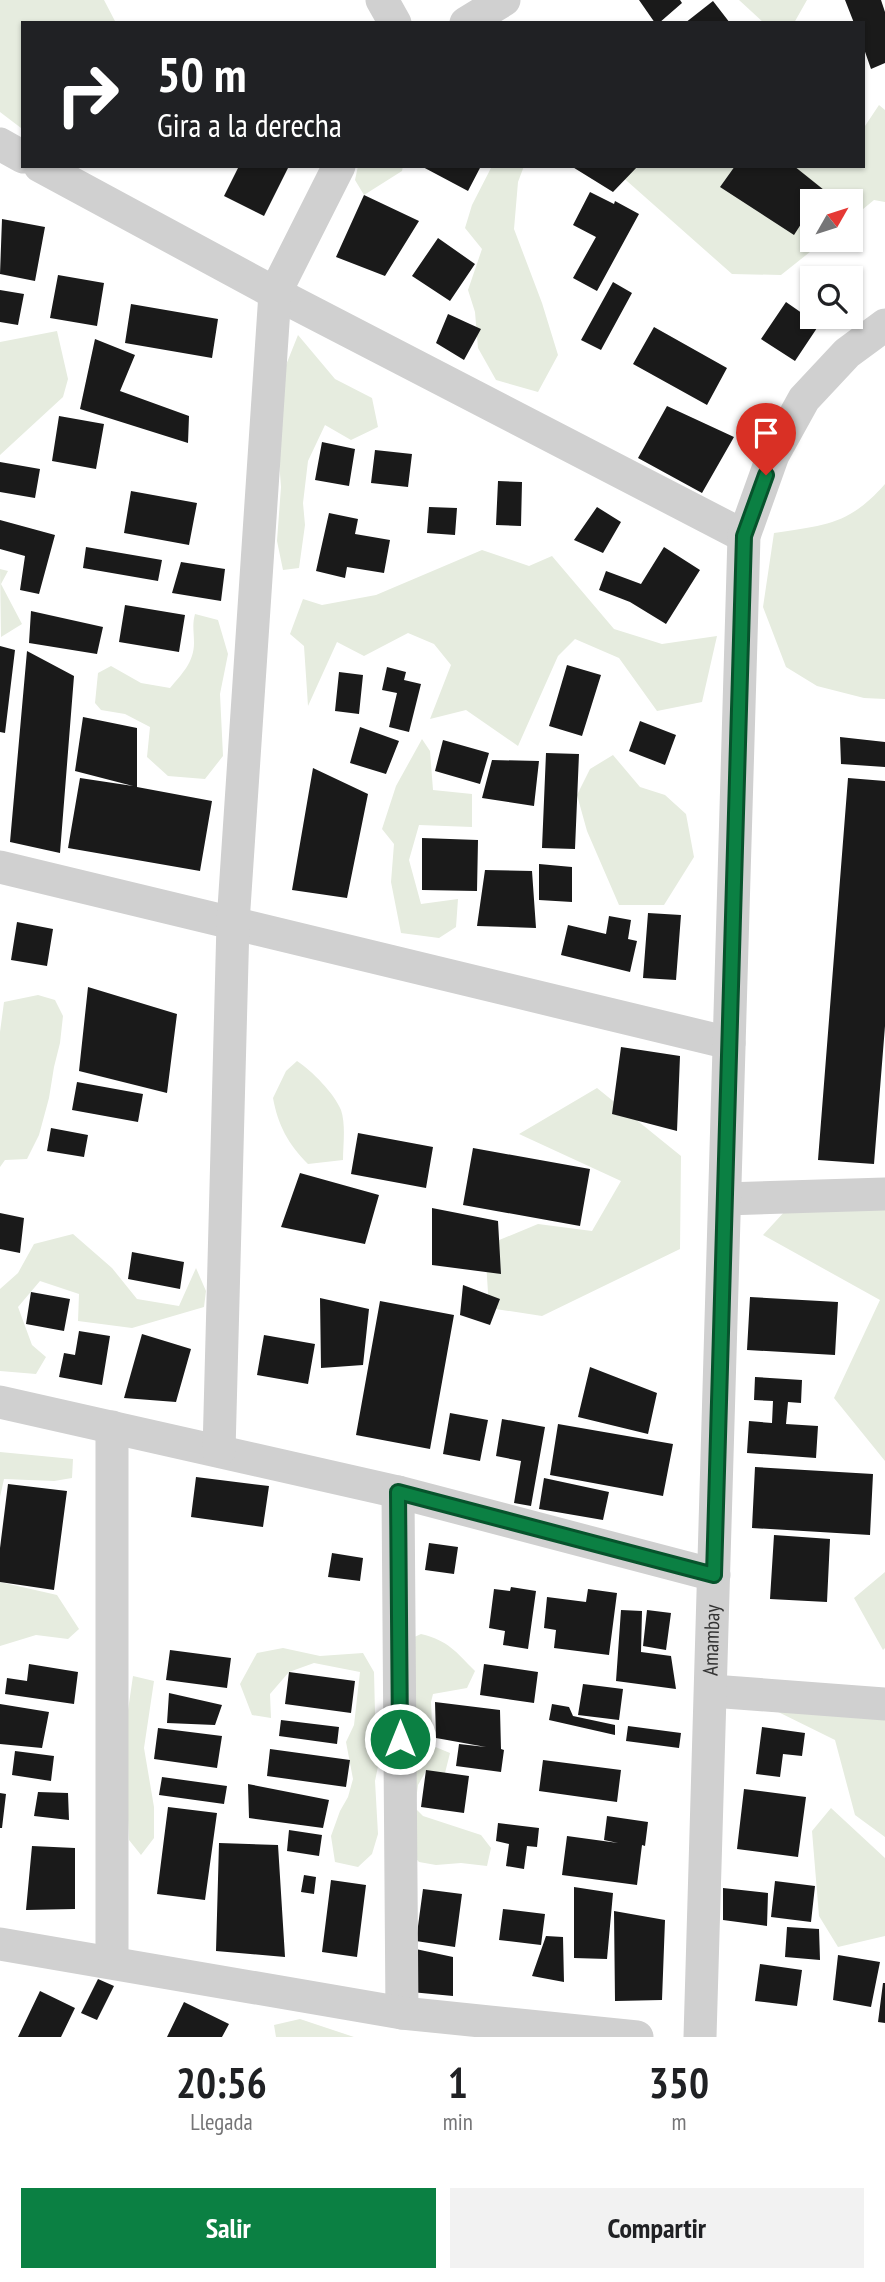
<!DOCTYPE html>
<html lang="es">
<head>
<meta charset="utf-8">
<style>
	:root { --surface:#fff; --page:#f2f2f2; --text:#202124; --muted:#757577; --accent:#0b8043 }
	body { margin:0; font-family:"PT Sans Narrow",sans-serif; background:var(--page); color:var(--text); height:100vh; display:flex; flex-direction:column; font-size:26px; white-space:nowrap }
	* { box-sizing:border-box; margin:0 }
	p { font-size:23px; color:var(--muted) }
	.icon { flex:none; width:38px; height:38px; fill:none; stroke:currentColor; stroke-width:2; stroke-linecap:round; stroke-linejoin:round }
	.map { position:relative; height:2037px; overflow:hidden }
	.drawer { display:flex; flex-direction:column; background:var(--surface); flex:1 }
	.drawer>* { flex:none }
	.guide { position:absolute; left:21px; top:21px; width:844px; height:147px; border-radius:0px; box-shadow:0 2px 5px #0004; background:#202124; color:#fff; overflow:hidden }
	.needle { width:46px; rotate:51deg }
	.fabs { position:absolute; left:800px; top:189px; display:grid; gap:14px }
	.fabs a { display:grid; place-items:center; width:63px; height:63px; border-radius:0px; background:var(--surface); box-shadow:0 2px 5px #0004; font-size:35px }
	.pin { position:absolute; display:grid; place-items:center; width:60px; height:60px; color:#fff; margin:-72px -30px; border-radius:50% 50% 50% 0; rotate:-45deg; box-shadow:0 0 7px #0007 }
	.pin .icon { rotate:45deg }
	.me { position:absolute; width:77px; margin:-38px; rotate:0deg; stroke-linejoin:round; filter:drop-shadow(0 0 5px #0008) }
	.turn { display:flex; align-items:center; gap:24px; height:147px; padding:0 21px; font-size:32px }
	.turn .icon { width:91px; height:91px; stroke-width:2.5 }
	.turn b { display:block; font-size:49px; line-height:60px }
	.eta { display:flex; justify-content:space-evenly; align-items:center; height:119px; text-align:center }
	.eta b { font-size:42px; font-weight:700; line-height:49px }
	.button { display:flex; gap:14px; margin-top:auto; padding:14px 21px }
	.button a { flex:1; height:80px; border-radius:0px; background:var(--accent); color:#fff; font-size:28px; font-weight:700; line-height:80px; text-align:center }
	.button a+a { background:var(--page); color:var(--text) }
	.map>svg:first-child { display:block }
</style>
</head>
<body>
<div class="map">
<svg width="885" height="2037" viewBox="0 0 885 2037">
	<rect width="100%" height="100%" fill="#fff"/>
	<path fill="#e6ecdf" d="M0,0H104L116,23H23V125L21,128L0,112Z
		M739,0H807L794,23H764Z
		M879,105L885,110V202L874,200L851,219L850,201H812V240H825L781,275L732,274L610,166H863V129Z
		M358,166H403L402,171L364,195L355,180Z
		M492,166H524L518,182L514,229L542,303L558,355L538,392L496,380L478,348L475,312L468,290L482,249L465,228L472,205Z
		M57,331L68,379L63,397L0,455V342Z
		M298,335L335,379L372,398L378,427L351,440L325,425L308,461L303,503L305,525L299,568L283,570L277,541L281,487L278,447L286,365Z
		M885,484V699L864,698L817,686L786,667L763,607L774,533C826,525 849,525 885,484Z
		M482,550L529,566L552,556L614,629L662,644L717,636L702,702L657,711L619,658L575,639L558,656L518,746L466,710L430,719L451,665L434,644L408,633L364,656L337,642L308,706L304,646L290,634L303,599L322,605L376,595Z
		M0,569L8,571L1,584L22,624L1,637Z
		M195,614L218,620L228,654L220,694L223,756L205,779L168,776L147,757L150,727L125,714L101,710L95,703L98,673L111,666L141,683L170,688C182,674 194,662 194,643C194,632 192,625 195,614Z
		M422,739L430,751L433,790L472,794V827L419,825L409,860L421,904L458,899L456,927L439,938L401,933L391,882L394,844L382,829L396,786Z
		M613,755L640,787L665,795L686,814L694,857L664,905H619L587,831L577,795L590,769Z
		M38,995L55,1000L63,1016L60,1043L54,1067L49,1098L39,1135L27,1159L5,1160L0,1167V1032L4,1002Z
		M297,1061C312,1071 334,1093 341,1110C346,1125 343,1145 343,1160L308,1164C288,1144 278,1125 273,1098L286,1071Z
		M597,1088L681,1156L680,1249L542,1316L489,1308L485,1246L538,1224L592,1231L621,1181L519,1134Z
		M885,1203V1461L834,1398L880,1300L763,1235L786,1210Z
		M73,1234L112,1268L137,1299L179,1306L196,1268L206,1291L204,1307L132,1328L78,1321L79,1294L40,1281L18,1307L32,1345L46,1357L36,1374L0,1371V1289L18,1273L34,1244Z
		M0,1452L73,1459L72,1478L54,1481L4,1479L0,1497Z
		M885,1572V1648L883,1650L854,1598Z
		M0,1582L57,1595L79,1629L68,1639L36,1635L0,1646Z
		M421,1634C449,1641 455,1651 475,1671L467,1688L433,1694L431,1702L433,1746L450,1753L445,1773L426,1771L418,1785L415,1808L423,1816L481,1835L491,1848L487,1866L461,1863L436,1865L419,1862L405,1847L410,1639Z
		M283,1648L320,1656L363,1653L374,1672L375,1713L381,1752L375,1781L378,1834L372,1854L358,1867L335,1862L331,1836L340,1811L348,1797L353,1779L346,1742L354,1725L360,1672L314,1663L289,1672L270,1694L271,1718L252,1715L240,1684L257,1653Z
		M133,1676L154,1681L144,1748L154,1807V1838L141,1855L129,1840L125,1757L127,1717Z
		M738,1692L885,1705V1837L855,1815L835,1740Z
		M831,1808L885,1858V1936L838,1947L819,1916L812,1831Z
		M300,2019L354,2037H276L274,2025Z"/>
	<path fill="#1a1a1a" d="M639,0H680L682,3L659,23H655Z
		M845,0H881L885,12V63L871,69L863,46V23H854Z
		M713,1L730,23H685Z
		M239,166H289L264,216L224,196Z
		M421,166H481L468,191Z
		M571,166H638L613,192Z
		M735,166H794L824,190L816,201H812V207L794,235L720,187Z
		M590,192L614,204L615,201L639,214L597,291L573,278L596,237L573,225Z
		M364,195L419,221L385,276L336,257Z
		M2,219L45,227L35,281L0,274Z
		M438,238L475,264L450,301L412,276Z
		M58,275L104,283L97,326L50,318Z
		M613,282L632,293L601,350L581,340Z
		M0,290L24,294L18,325L0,322Z
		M786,302L819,325L795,361L761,339Z
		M131,304L218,319L212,358L125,343Z
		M448,314L481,329L464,360L436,343Z
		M654,327L727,368L707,405L633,364Z
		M95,339L135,355L120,391L189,416L188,443L80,409Z
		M667,406L734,437L702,493L638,458Z
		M59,416L104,424L96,469L52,461Z
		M322,442L355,449L349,486L315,480Z
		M375,450L412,454L408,487L371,483Z
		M0,462L40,469L35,498L0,492Z
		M498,481L522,482L521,526L496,525Z
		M131,491L197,503L189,545L124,533Z
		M429,507L457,508L455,535L427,533Z
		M597,507L621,522L603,553L574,540Z
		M329,513L358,519L355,534L390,540L384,573L347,567L345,578L316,571Z
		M0,520L55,535L39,594L20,590L25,556L0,549Z
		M86,547L162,560L158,581L83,568Z
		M664,547L700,570L666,624L630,602L599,590L606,571L641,584Z
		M181,562L225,569L221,601L172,593Z
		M125,605L185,615L179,652L119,642Z
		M31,611L103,627L97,654L29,643Z
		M0,646L15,650L5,733L0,732Z
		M27,651L74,676L60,853L10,842Z
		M567,665L601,675L582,736L549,726Z
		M387,667L406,672L404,680L421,684L409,732L389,727L397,693L382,690Z
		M339,672L363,675L359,714L335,711Z
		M83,717L137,728V787L212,801L200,871L68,848L80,778L133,786L75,771Z
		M640,721L676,735L665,765L629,751Z
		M360,727L399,741L386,774L350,763Z
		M840,737L885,742V767L841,764Z
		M443,740L489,753L480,784L435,771Z
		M546,753L579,754L575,849L542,848Z
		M492,760L539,761L534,806L482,798Z
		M313,768L368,794L347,898L292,890Z
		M848,778L885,781V1026L874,1164L818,1160Z
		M422,838L478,840L477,891L422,890Z
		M539,864L572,867V902L539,900Z
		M485,870L532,871L536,928L477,926Z
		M648,913L681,915L676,980L643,978Z
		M609,916L631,920L628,939L637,941L630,972L561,955L568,925L606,934Z
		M17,922L53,929L47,966L11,960Z
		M88,987L177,1014L167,1093L79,1071Z
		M621,1047L680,1056L677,1131L612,1114Z
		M77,1082L143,1094L138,1122L72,1110Z
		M51,1128L88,1135L84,1157L47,1151Z
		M358,1133L433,1147L426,1188L351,1174Z
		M473,1148L590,1169L580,1226L463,1205Z
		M300,1173L379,1195L365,1244L281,1227Z
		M432,1208L498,1221L501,1274L432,1265Z
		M0,1213L24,1218L20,1253L0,1249Z
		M132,1252L184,1262L180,1289L128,1279Z
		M463,1285L500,1299L490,1325L460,1315Z
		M31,1292L70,1299L64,1331L26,1324Z
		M750,1297L838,1302L835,1355L747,1350Z
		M320,1298L369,1309L363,1365L321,1368Z
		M380,1301L454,1315L430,1449L356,1435Z
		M79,1331L110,1336L102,1385L59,1377L64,1353L75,1355Z
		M142,1334L191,1349L176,1402L124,1398Z
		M264,1335L315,1344L308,1384L257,1375Z
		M590,1367L657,1393L648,1434L578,1417Z
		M755,1377L802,1380L801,1403L788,1402L786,1424L818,1426L816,1458L747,1453L749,1421L772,1423L773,1401L754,1400Z
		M450,1413L488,1420L480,1461L443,1454Z
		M502,1419L545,1427L531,1506L514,1503L521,1461L496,1456Z
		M558,1424L673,1444L663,1496L550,1475Z
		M755,1467L873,1474L870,1535L752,1528Z
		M196,1477L269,1486L263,1527L191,1517Z
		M544,1478L609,1492L603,1520L539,1509Z
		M8,1484L67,1491L54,1590L0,1582V1548Z
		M774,1535L830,1539L827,1602L770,1599Z
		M429,1543L458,1547L454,1574L425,1570Z
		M332,1553L363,1558L360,1581L328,1577Z
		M511,1587L536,1591L528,1649L503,1645L505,1631L489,1628L494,1589L510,1591Z
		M588,1589L617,1593L609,1655L554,1648L556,1630L544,1628L547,1597L586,1602Z
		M621,1610L642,1611L641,1652L671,1656L676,1689L616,1681Z
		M647,1610L671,1613L666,1650L643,1646Z
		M170,1650L231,1658L227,1688L166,1680Z
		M29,1664L78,1672L74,1704L5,1694L7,1678L27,1681Z
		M484,1664L538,1672L534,1703L480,1695Z
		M289,1672L355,1681L351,1713L285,1704Z
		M583,1684L623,1689L619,1720L578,1715Z
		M169,1693L222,1705L215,1725L167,1723Z
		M435,1702L500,1710L501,1749L504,1750L501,1772L456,1766L459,1744L486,1747L436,1738Z
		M0,1704L49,1712L42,1748L0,1744Z
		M552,1704L569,1707L573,1716L615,1725V1735L549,1720Z
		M281,1720L339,1727L337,1744L279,1736Z
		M628,1726L681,1733L679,1748L626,1741Z
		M762,1727L805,1733L802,1756L783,1754L780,1777L756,1774Z
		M158,1728L222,1736L217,1768L154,1759Z
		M270,1749L350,1760L346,1787L267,1776Z
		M15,1751L54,1756L51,1781L12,1775Z
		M543,1760L621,1770L617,1802L539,1791Z
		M426,1770L469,1776L464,1813L421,1807Z
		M162,1777L227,1786L224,1804L159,1795Z
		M248,1784L329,1800L323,1828L249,1818Z
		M744,1789L806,1797L798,1857L737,1849Z
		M38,1792L68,1793L69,1820L34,1816Z
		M0,1793L6,1794L2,1828H0Z
		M168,1807L217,1813L205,1900L157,1894Z
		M607,1816L648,1822L645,1846L642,1845L637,1885L562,1875L567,1836L618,1843L604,1840Z
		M498,1823L539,1828L537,1847L527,1846L524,1869L506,1866L509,1844L496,1841Z
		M289,1830L322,1835L319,1856L287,1851Z
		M219,1843L278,1845L285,1957L216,1951Z
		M32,1846L75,1848V1909L26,1910Z
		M304,1875L316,1877L314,1894L301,1892Z
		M331,1880L366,1885L357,1957L322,1952Z
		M775,1881L815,1886L811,1922L771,1917Z
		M574,1887L613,1893L607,1959L574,1958Z
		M723,1888L768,1893L767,1926L723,1920Z
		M423,1889L462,1894L455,1947L416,1941Z
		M503,1909L545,1914L541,1945L499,1940Z
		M614,1911L665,1920L662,2000L615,2001Z
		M787,1927L819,1929L820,1960L785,1957Z
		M546,1936L563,1937L564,1982L532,1976Z
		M411,1948L453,1957V1996L411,1992Z
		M838,1955L880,1962L871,2007L833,2000Z
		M760,1964L802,1970L797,2006L755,2001Z
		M98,1979L114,1986L97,2020L81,2013Z
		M883,1983H885V2023L878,2022Z
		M40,1991L75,2008L61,2037H18Z
		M184,2002L229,2024L222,2037H167Z"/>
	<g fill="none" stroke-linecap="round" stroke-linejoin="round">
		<g stroke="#d0d0d0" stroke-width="33">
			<path d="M382,0L395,23"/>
			<path d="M466,23L504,0"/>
			<path d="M0,144L23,157"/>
			<path d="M40,166L275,293L744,536"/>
			<path d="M0,867L729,1043"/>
			<path d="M725,1199L885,1194"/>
			<path d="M0,1402L398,1492L714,1575"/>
			<path d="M219,1451L233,923L275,293L339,166"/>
			<path d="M398,1492L402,2013"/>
			<path d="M712,1691L885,1704"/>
			<path d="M0,1944L402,2013L637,2037"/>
			<path d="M112,1962V1427"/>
			<path id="s1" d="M700,2037L744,536L773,455L804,399L847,353L885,325"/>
		</g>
	</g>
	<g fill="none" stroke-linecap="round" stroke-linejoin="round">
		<g stroke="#07532c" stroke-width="18">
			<path id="route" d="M400,1739L398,1492L714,1575L744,536L766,475"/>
		</g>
		<use href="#route" stroke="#0b8043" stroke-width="12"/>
	</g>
	<g text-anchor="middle" stroke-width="7" stroke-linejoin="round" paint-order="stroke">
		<g font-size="21" fill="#333" stroke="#fff">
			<text dy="7" stroke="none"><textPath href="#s1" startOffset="397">Amambay</textPath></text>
		</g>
	</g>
</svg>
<div class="fabs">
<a><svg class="needle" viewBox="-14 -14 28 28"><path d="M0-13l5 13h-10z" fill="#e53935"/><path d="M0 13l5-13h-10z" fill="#757577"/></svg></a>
<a><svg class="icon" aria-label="search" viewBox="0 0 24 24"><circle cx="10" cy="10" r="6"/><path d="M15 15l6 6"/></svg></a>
</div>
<div class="pin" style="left:766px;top:475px;background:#d93025"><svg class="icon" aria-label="arrive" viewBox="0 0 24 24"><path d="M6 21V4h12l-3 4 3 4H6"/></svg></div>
<svg class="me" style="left:400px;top:1739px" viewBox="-20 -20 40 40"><circle r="17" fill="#0b8043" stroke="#fff" stroke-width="3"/><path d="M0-11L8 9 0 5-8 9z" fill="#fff"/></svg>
<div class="guide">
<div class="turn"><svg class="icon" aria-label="right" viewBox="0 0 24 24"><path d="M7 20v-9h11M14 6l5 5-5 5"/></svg><div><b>50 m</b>Gira a la derecha</div></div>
</div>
</div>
<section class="drawer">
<div class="eta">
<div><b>20:56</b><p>Llegada</p></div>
<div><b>1</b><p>min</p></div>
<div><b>350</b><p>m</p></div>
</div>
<div class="button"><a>Salir</a><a>Compartir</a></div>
</section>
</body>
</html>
